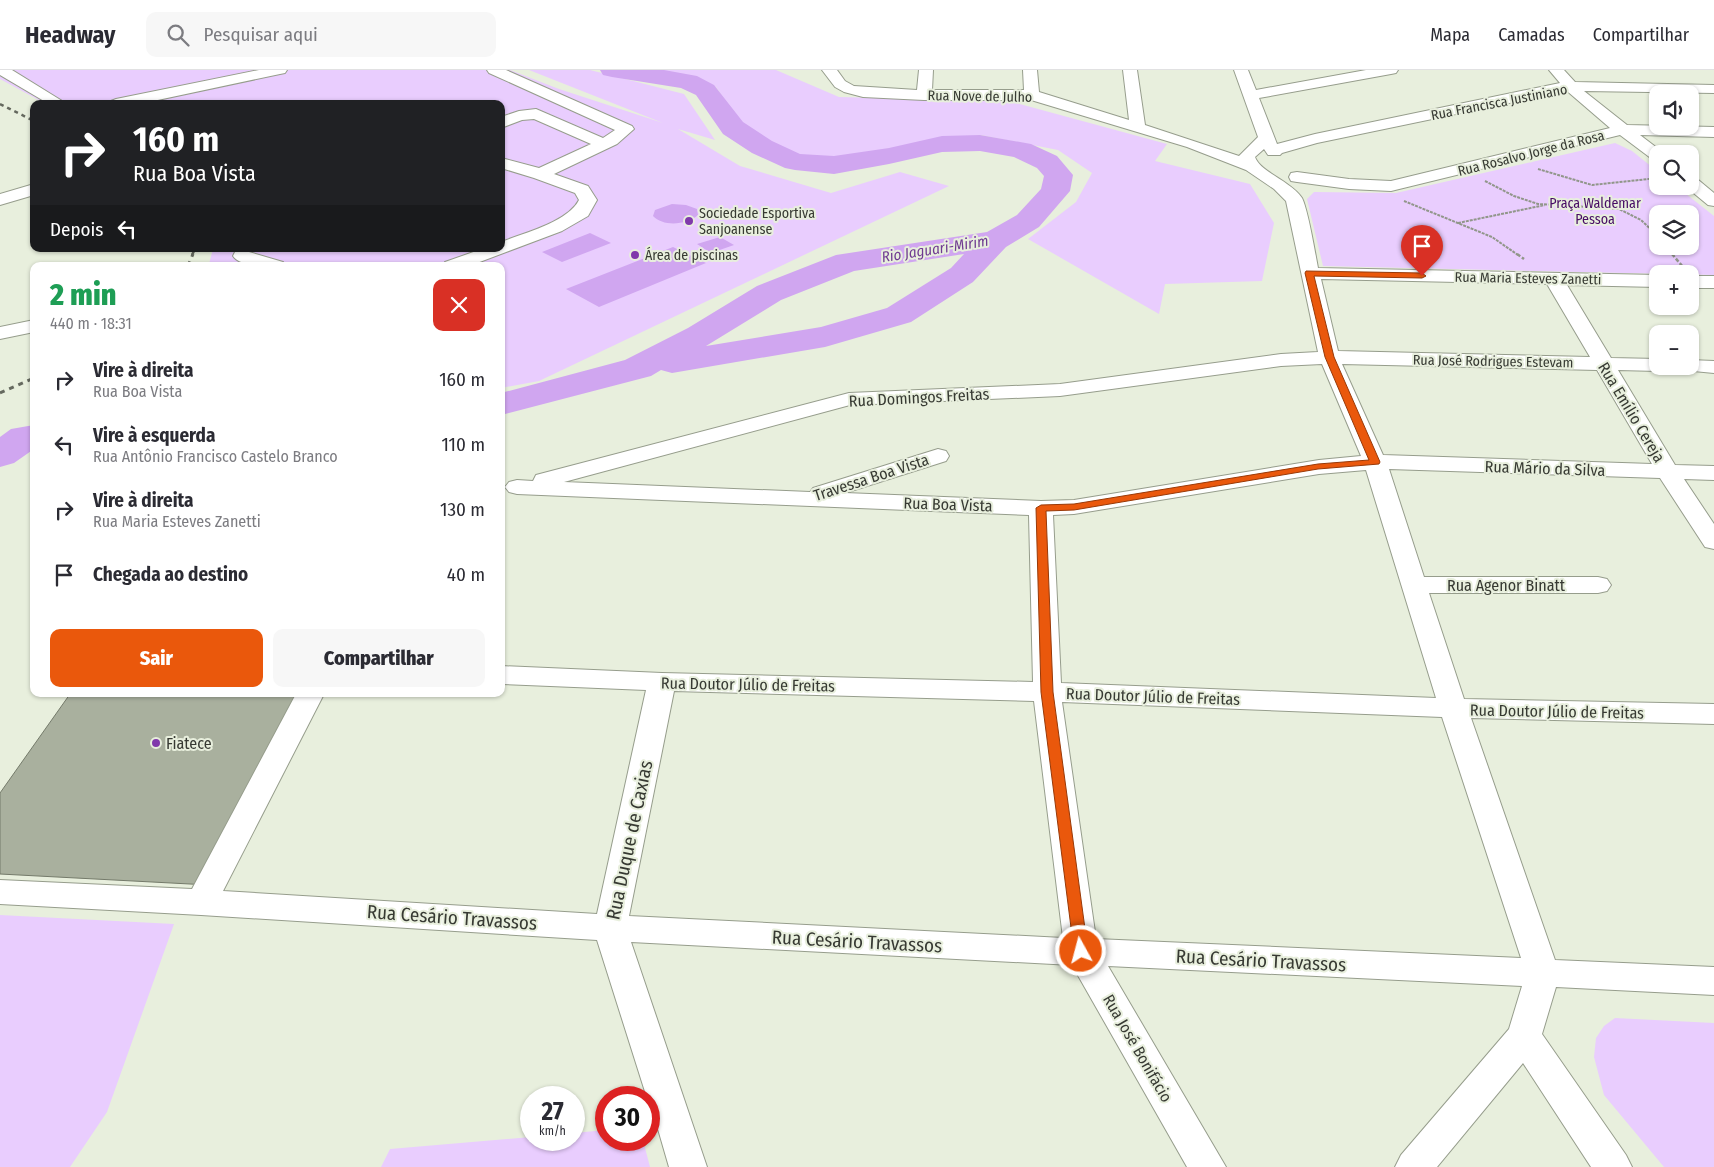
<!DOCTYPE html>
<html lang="pt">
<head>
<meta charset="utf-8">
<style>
	:root { --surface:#fff; --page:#f7f7f7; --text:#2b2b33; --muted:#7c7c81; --line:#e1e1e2; --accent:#ea580c }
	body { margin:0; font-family:"Fira Sans Condensed",sans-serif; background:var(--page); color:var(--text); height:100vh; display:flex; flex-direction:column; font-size:19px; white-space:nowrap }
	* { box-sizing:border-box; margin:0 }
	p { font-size:16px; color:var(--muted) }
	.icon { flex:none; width:28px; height:28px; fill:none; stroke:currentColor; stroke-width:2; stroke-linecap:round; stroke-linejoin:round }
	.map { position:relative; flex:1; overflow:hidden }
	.panel { position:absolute; left:30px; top:192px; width:475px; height:435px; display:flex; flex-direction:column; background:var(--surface); border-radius:10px; box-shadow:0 1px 4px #0004 }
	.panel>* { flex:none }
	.banner { position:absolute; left:30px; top:30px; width:475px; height:152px; border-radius:10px; box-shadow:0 1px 4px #0004; background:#202124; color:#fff; overflow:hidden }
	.controls { position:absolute; left:1649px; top:15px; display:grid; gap:10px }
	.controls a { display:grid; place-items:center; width:50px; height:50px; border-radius:10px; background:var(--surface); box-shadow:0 1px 4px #0004; font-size:25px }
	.speed { position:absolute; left:520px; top:1016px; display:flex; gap:10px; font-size:25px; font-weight:700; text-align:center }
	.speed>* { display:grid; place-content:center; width:65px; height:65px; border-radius:50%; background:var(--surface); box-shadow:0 1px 4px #0004; line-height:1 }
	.speed small { font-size:12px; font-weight:400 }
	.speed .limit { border:8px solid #d22; background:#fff; color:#111 }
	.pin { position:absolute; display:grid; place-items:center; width:42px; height:42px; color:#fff; margin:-51px -21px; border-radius:50% 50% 50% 0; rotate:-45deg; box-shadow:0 0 5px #0007 }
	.pin .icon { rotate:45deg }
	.me { position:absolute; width:55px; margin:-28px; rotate:353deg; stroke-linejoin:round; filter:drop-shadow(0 0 4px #0008) }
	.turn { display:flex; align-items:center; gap:18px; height:105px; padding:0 20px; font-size:22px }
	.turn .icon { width:65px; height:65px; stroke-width:2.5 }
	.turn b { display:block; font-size:35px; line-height:42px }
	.then { display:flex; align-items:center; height:48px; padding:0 20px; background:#0003; gap:10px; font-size:19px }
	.round { display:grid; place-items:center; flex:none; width:52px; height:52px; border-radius:10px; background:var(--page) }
	.head { display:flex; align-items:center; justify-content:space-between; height:85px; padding:0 20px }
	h1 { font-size:30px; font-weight:800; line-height:38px; color:#1e9e55 }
	.primary-button { display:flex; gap:10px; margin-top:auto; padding:10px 20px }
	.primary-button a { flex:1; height:58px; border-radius:10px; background:var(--accent); color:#fff; font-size:20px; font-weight:800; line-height:58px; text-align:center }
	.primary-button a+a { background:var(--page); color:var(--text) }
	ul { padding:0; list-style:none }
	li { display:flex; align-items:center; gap:15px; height:65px; padding:0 20px }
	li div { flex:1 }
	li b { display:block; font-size:19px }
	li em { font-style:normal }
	header { display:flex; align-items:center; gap:30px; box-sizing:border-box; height:70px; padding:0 25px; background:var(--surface); border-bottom:1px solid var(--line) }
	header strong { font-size:24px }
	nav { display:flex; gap:28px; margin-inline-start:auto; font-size:18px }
	.search { width:350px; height:45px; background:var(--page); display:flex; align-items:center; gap:12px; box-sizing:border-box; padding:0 18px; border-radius:10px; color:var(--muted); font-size:19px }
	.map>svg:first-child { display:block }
</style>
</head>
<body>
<header>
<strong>Headway</strong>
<div class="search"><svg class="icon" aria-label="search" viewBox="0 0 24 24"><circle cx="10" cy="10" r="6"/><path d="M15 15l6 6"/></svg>Pesquisar aqui</div>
<nav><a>Mapa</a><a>Camadas</a><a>Compartilhar</a></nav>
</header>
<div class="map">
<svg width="1714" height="1097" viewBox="0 0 1714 1097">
	<rect width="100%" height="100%" fill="#e8efdd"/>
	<path fill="#e9cdfe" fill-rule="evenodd" d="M0,0H510L559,19L663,53L529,0H590L684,24L715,70L678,59L740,96L831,123L900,102L949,116L539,311L501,318V196H211L209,194L213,179H501V34H46L0,9Z
		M648,0H776L839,27L1009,31L1167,74L1155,91L1250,114L1274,153L1262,211L1165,214L1159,244L1028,169L1076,132L1092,103L1058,80L981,65L885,79L845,89L796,88L746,61L716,17L675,4Z
		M1615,73L1632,81L1657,101L1658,116H1676L1714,146V205L1323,196L1307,129L1314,122L1396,123ZM1658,144H1690V176H1658Z
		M0,845L174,854L107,1042L70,1097H0Z
		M1615,948L1714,953V1097H1664L1604,1025L1594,987L1596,968L1604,956Z
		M606,1060V1070H643L650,1097H381L390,1079L531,1067V1070H574V1063Z"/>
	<path fill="#d0a6f0" d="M672,134L686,135L697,139L698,145C687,155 663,157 653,146L655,140Z
		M590,163L611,173L562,192L542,182Z
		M720,167L734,175L711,183L697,174Z
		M673,177L706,193L599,237L566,219Z"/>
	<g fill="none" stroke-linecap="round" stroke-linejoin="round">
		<path fill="#d0a6f0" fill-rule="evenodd" d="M600,0H664L697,6L714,15L743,52L772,71L800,84L834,86L889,78L942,66L980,65L1031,74L1057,86L1073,105L1070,121L1039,157L1006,177L973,212L911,252L825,277L672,303L661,300L651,306L501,345V323L625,290L688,258L757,216L836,185L987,162L1017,145L1041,119L1044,106L1037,98L1014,87L980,81L942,82L889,94L834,104L795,100L785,98L752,83L723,64L696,25L681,18L612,7L603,5ZM964,184L951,198L887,238L821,257L706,276L781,230L854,201Z
			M34,355V379L14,393L0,397V367L11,359Z"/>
	</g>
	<path fill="#a9b09e" stroke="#747a6a" d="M70,624H302L209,815L0,804V723Z"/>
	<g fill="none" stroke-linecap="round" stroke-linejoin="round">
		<g stroke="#969d8c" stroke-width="2">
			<path id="minor" d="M0,0H12L67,34H49L0,5Z
				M259,0H287L285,3L280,4L139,34H109L111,31L116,29Z
				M487,0H506L632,56L634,59L617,74L554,104L588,116L597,130L588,146L562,161L469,196H443L445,192L482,179H501V172C524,163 568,152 579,130L575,123L534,108L501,98V88L539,98L591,74L534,49L522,50L501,58V47L519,41L536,39L603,68L615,60L489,3Z
				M822,0H837L845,11L854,16L917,20L919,0H933L932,20H1024L1023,0H1037L1039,22L1129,50L1123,0H1137L1145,55L1239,86L1258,67L1234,0H1248L1256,20L1366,0H1398L1396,3L1391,4L1259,28L1277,74L1315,64L1560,13L1549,0H1564L1575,12L1714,15V23L1584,21L1627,55L1714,57V67L1640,65L1665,84H1658V91L1652,89L1620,65L1391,121L1349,119L1297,112L1291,111L1289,107L1291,103L1297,102L1349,109L1391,111L1610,58L1567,21L1317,73L1282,83L1280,85H1268L1264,79L1255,87C1260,102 1291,111 1302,128C1308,140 1315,182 1318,198L1658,205V217L1567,215L1611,288L1658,289V296H1668L1665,299L1658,301L1618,300L1675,395L1714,396V410L1684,409L1714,454V479L1705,477L1660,408L1389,399L1424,507H1598L1607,509L1611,515L1607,521L1598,523H1429L1464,629L1714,634V654L1471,648L1555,890L1714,897V925L1556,917L1542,964L1626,1085L1632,1097H1591L1523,993L1437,1097H1395L1401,1085L1509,959L1522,916L1108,896L1226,1097H1187L1072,895L631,872L707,1097H669L649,1028H647L597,870L201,845L0,834V810L192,819L296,624H324L223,821L597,844L646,620L501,614V596L662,603L1033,612L1029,445L517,424L509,422L505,417L509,412L517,410L533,411L536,405L849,323L1060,314L1281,284L1318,282L1286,131L1274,119L1246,100L1187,77L1031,30H924L863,27L844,22L835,17ZM1321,209L1547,214L1590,287L1338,281ZM1322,294L1361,386L1319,390L1074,430L1041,431L845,423L946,391L949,386L946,381L938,379L813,418L810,422L564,412L850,335L1060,326L1281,296ZM1342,294L1597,300L1652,394L1383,385ZM1366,400L1436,628L1061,613L1053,445L1074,444L1319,404ZM674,621L1034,631L1063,868L629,846ZM1062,632L1442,647L1521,888L1096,869Z
				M1690,107L1696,108L1714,123V136L1708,135L1685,116H1690Z
				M34,114V125L0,135V124Z
				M242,180L283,192L285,196C272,197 241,198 233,186L235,182Z
				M1690,206H1714V218H1690Z
				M34,250V262L0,269V257Z
				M1690,290L1714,291V303L1683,300L1680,296H1690Z"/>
		</g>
		<path stroke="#91968a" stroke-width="2" stroke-dasharray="3 1" stroke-linecap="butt" d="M1538,99L1592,115L1658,108
			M1485,111L1514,126L1538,134L1619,139L1641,150L1658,166
			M1404,131L1492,167L1518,185
			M1458,153L1545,135
			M1666,176L1673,185"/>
		<path stroke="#91968a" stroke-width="2.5" stroke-dasharray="4 2" stroke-linecap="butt" d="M1517,184L1524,189
			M1672,184L1683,197
			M1667,201H1681"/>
		<use href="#minor" fill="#fff" fill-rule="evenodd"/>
		<path stroke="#65695f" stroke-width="2.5" stroke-dasharray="4 4" stroke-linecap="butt" d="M0,34L34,51
			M192,185L195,179"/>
		<path stroke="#65695f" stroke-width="3" stroke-dasharray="5 5" stroke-linecap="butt" d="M188,196L193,184
			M0,323L34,308"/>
	</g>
	<path fill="#ea580c" stroke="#983908" d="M1306,201L1422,203L1426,206L1422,208L1314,206L1334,287L1380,392L1379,394L1318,399L1074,440L1046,441L1053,622L1088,881L1086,885L1081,887L1076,885L1074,881L1041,622L1036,438L1041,435L1074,434L1318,394L1369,390L1325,287L1305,203Z"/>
	<g fill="#8039ab" stroke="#e8efdd" stroke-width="2">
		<circle cx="689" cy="151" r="5"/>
		<circle cx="635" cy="185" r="5"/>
		<circle cx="156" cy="673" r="5"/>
	</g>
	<g text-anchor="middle" stroke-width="4" stroke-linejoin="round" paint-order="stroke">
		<g font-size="14" fill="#373a33" stroke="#e8efdd">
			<text transform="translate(980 26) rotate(1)" y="5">Rua Nove de Julho</text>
			<text transform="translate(1499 32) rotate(-11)" y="5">Rua Francisca Justiniano</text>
			<text transform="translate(1531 83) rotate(-14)" y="5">Rua Rosalvo Jorge da Rosa</text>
			<text transform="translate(1528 208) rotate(1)" y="5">Rua Maria Esteves Zanetti</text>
			<text transform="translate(1493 291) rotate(1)" y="5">Rua José Rodrigues Estevam</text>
		</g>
		<g font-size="14" fill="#470c65" stroke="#e8efdd">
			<text x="1595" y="138">Praça Waldemar<tspan x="1595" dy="16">Pessoa</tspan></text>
		</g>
		<g font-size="14" fill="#373a33" stroke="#e8efdd" text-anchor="start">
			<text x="699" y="148">Sociedade Esportiva<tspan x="699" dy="16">Sanjoanense</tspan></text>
			<text x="645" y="190">Área de piscinas</text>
		</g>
		<g font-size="15" font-style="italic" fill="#6f3a91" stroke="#e8efdd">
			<text transform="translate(935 179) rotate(-9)" y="5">Rio Jaguari-Mirim</text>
		</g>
		<g font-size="16" fill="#373a33" stroke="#e8efdd">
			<text transform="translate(919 327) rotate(-3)" y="6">Rua Domingos Freitas</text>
			<text transform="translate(1632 342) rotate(59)" y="6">Rua Emílio Cereja</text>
			<text transform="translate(1545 398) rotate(2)" y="6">Rua Mário da Silva</text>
			<text transform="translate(871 407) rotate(-18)" y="6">Travessa Boa Vista</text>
			<text transform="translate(948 434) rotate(2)" y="6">Rua Boa Vista</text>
			<text x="1506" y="521">Rua Agenor Binatt</text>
			<text transform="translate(748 614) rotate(1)" y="6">Rua Doutor Júlio de Freitas</text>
			<text transform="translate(1153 626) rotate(2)" y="6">Rua Doutor Júlio de Freitas</text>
			<text transform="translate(1557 641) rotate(1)" y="6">Rua Doutor Júlio de Freitas</text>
			<text transform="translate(1138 978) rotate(60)" y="6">Rua José Bonifácio</text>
		</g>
		<g font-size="16" fill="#373a33" stroke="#e8efdd" text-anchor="start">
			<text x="166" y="679">Fiatece</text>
		</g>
		<g font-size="19" fill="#373a33" stroke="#e8efdd">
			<text transform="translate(629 770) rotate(-78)" y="7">Rua Duque de Caxias</text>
			<text transform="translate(452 847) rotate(4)" y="7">Rua Cesário Travassos</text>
			<text transform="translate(857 871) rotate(3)" y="7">Rua Cesário Travassos</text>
			<text transform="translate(1261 890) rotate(3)" y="7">Rua Cesário Travassos</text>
		</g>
	</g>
</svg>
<div class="controls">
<a><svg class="icon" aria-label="sound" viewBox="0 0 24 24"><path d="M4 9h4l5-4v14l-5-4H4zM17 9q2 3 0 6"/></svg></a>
<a><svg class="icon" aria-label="search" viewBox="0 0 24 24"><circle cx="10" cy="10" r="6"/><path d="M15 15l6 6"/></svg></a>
<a><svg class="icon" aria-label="layers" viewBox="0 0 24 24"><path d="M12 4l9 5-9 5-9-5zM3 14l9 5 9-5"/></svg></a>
<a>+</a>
<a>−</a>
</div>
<div class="speed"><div>27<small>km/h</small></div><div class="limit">30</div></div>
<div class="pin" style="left:1422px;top:206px;background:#d93025"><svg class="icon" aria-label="arrive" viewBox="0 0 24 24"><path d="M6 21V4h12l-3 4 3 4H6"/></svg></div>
<svg class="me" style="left:1081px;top:881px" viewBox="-20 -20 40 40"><circle r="17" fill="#ea580c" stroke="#fff" stroke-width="3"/><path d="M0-11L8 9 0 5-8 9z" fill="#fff"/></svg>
<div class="banner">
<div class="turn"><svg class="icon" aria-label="right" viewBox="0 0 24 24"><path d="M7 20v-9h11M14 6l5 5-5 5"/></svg><div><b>160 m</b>Rua Boa Vista</div></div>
<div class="then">Depois<svg class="icon" aria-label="left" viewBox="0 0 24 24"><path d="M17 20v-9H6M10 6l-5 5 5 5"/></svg></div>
</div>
<section class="panel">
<div class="head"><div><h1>2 min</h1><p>440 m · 18:31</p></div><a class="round" style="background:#d93025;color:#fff"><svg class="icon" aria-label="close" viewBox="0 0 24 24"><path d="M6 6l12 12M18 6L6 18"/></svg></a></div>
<ul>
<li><svg class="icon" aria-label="right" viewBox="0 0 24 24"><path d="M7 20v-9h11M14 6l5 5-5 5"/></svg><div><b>Vire à direita</b><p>Rua Boa Vista</p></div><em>160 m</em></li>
<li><svg class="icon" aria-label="left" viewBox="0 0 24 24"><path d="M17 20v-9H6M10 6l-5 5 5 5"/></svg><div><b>Vire à esquerda</b><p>Rua Antônio Francisco Castelo Branco</p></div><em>110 m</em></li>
<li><svg class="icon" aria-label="right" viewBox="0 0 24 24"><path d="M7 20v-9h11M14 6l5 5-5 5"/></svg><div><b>Vire à direita</b><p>Rua Maria Esteves Zanetti</p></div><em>130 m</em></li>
<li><svg class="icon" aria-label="arrive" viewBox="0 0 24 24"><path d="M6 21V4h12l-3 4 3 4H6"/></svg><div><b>Chegada ao destino</b></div><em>40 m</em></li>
</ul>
<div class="primary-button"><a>Sair</a><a>Compartilhar</a></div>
</section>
</div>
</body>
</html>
